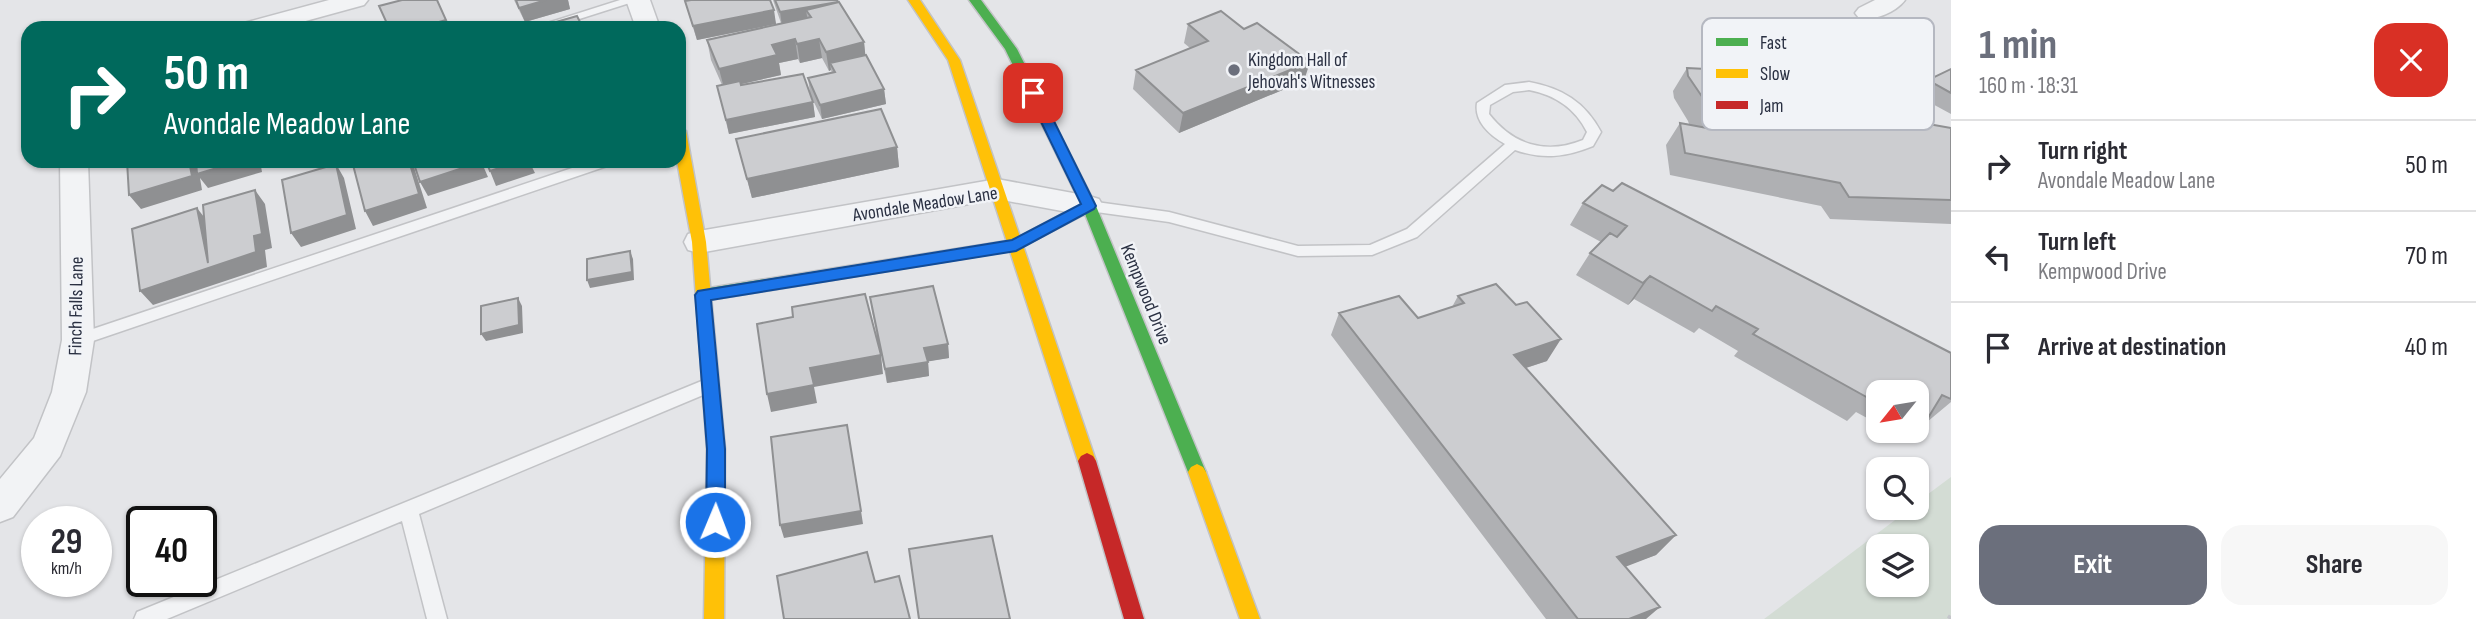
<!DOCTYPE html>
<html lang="en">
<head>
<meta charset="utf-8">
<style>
	:root { --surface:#fff; --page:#f7f7f7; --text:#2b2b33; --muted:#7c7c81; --line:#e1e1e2; --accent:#6b6f7c }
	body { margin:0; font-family:"Sofia Sans Condensed",sans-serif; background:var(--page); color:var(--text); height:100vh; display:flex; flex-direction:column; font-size:26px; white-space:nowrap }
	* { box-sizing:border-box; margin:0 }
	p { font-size:23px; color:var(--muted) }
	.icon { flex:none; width:38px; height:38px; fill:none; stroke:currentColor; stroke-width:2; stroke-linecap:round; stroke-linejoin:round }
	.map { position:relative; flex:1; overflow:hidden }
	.sheet { display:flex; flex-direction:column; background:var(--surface); width:525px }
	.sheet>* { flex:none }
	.hud { position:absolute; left:21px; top:21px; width:665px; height:147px; border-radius:21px; box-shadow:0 2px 5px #0004; background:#00695c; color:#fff; overflow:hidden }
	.needle { width:46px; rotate:240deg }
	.buttons { position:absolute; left:1866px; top:380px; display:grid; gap:14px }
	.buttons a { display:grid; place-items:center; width:63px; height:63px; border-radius:14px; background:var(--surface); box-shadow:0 2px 5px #0004; font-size:35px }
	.speed { position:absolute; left:21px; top:506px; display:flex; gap:14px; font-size:35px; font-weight:700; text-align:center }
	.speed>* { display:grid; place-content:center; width:91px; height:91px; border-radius:50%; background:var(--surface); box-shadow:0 2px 5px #0004; line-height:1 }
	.speed small { font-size:18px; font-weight:400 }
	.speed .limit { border:4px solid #111; border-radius:10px; background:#fff; color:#111 }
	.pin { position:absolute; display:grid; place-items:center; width:60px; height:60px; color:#fff; margin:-30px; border-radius:14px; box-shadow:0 4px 10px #0006 }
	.me { position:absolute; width:77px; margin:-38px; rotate:1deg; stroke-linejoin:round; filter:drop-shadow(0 0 5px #0008) }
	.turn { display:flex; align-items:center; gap:24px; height:147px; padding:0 28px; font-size:32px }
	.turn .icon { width:91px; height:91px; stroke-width:2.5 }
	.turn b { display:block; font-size:49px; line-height:60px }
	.round { display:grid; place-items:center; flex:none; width:74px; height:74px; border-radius:21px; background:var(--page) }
	.head { display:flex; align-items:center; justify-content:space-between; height:119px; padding:0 28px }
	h1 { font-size:42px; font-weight:700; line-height:52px; color:var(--accent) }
	.primary-button { display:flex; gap:14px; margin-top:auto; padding:14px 28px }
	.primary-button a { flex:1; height:80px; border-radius:21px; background:var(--accent); color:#fff; font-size:28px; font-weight:700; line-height:80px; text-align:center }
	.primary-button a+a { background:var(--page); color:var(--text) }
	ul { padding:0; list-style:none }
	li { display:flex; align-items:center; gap:21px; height:91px; padding:0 28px; border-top:2px solid var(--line) }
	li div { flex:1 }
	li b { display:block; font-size:26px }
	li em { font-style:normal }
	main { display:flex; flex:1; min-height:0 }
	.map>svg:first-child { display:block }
</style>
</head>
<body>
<main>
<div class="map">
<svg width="1951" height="619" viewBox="0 0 1951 619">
	<rect width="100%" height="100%" fill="#e4e5e8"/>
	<path fill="#d3dcd4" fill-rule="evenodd" d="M1951,477V616L1949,619H1764L1911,508H1916V503ZM1878,546H1916V584H1878Z"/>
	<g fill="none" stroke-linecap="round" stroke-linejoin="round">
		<g stroke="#c2c3c6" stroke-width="3">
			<path id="lane" d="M620,0H639L551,28H532Z
				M1529,82C1562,88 1585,102 1601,132L1593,146C1566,157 1543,160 1515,150L1417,237L1372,255L1298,256L1169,222L1089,211L1082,206L1089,201L1169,212L1298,246L1370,245L1407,229L1505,144C1489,135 1474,121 1477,103L1505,85ZM1529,90C1555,95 1575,108 1587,132L1583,140C1546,155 1513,145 1489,114L1490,105L1513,92Z
				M593,161H615L613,164L84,344H72L70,340L72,336Z
				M709,378L715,380L717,385L715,390L419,514L447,619H427L402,521L167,619H134L137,612Z"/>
		</g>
		<g stroke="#c2c3c6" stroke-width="3">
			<path id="street" d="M329,0H368L364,5L280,28H241L244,23Z
				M626,0H650L660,28H636Z
				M1875,0H1905C1896,12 1873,22 1859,18L1855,13L1859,8Z
				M60,161H88L94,340L86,392L60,456L13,517L0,522V479L34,438L52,392L62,340Z
				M997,179L1089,196L1099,199L1103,206L1099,213L1089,216L997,199L699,253L688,250L684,242L688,234L699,231Z"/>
		</g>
		<g stroke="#c2c3c6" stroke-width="3">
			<path id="fast" d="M969,0H981L1017,49L1096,206L1206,472L1203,477L1197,480L1191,477L1188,472L1085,214L1016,250L703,301L695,295L703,289L1013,240L1081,204L1005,49Z"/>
		</g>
		<g stroke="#c2c3c6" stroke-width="3">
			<path id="slow" d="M908,0H920L960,60L1096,461L1093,466L1087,469L1081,466L1078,461L948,60Z
				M679,127L686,131L706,242L725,449L724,619H704L707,449L692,242L677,161Z
				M1197,464L1203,467L1206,472L1260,619H1240L1188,472L1191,467Z"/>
		</g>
		<g stroke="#c2c3c6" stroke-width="3">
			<path id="jam" d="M1087,453L1093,456L1096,461L1144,619H1124L1078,461L1081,456Z"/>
		</g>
		<path stroke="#c5c6cb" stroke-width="5" stroke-dasharray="6 6" stroke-linecap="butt" d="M1949,619L1951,616"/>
		<use href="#lane" fill="#f2f3f5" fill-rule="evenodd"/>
		<use href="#street" fill="#f2f3f5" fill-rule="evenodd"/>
		<use href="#fast" fill="#4caf50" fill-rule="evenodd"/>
		<use href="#slow" fill="#ffc107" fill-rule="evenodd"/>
		<use href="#jam" fill="#c62828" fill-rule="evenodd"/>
	</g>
	<path fill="#afb0b3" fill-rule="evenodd" d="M514,0H568L570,9L525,22Z
		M687,0H770L776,24L697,40L689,15L685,1H687Z
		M773,0H837L864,42L865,55L884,89L886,104L822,119L810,94L813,102L815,117L729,134L717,86L722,85L711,60L707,40L781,23ZM822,58L829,71L831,70L832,73L808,78L810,93L741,85V84L781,75L779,63L798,59L800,63Z
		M1188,24L1304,81L1179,133L1133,89L1136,70L1190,48L1184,43Z
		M1687,68L1766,98L1951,128V224L1830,219L1821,206L1670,175L1666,145L1680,123L1689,124L1688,121L1674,98L1673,91Z
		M1951,69V114L1916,95L1928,80Z
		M736,139L897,147L899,167L752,198Z
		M1583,203L1951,353V402L1927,422L1925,420L1916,428V392H1878V424L1856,412L1847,421L1734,356L1738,351L1699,328L1694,333L1634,299L1628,305L1576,275L1590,253L1601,242L1570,225Z
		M1458,296L1547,361L1526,368L1676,535L1656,555L1625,566L1646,619H1546L1331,335L1339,313L1418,318L1452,307Z
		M870,297L948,344L949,358L928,361L929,376L887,383L872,311Z
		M1889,430H1913L1904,439Z"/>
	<path fill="#8f9092" d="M546,0H568L570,9L525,22L519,8Z
		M838,2L811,17L806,10L808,22L782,26L780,12Z
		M774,10L776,24L697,40L693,26Z
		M446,20L450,28H418Z
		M795,39L798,59L779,63L781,75L724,88L719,69L772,45Z
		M819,39L822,58L800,63L797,44Z
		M864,42L866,61L830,63L831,70L829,71L826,52Z
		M1310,62L1304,81L1179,133L1183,113Z
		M884,89L886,104L822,119L820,105Z
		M813,102L815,117L729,134L726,120Z
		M897,147L899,167L752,198L747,179Z
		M189,161H260L262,172L208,188L200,178L202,190L141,209L129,195Z
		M409,161H412L427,208L373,226L365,211Z
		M481,161L488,177L428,196L420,182Z
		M521,161H529L535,173L496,186L490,171Z
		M336,164L344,178L356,229L301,247L291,233Z
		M255,190L265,204L272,248L265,250L267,267L153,305L140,291L208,263L197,208L208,222L254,236Z
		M630,251L633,259L634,280L590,288L587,280Z
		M1650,276L1634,299L1628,305L1643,283Z
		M518,298L522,306L523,333L486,341L481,334Z
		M1561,339L1547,361L1501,376L1514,355Z
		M948,344L949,358L925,362L924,348Z
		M881,355L883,374L814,387L817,403L771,412L767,394L810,368Z
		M928,362L929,376L887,383L885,369Z
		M861,511L863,524L784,538L780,525Z
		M1676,535L1656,555L1599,577L1617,557Z
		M1660,607L1646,619H1629Z"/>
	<path fill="#cccdd0" stroke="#8f9092" stroke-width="2" d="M402,0H437L446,20L418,28H389L379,6Z
		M516,0H546L519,8Z
		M691,0H770L774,10L693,26L685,1Z
		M775,0H837L838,2L780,12Z
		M839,2L864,42L826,52L819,39L797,44L795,39L772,45L777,55L719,69L707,40L811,17L806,10Z
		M1221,11L1244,29L1257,23L1310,62L1183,113L1136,70L1208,41L1188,24Z
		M577,16L583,28H535Z
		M866,55L884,89L820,105L808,78L835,72L830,63Z
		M1687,68L1726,70L1759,75L1766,98L1788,99L1951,128V200L1849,197L1840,183L1685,153L1680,123L1707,128L1703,98L1688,76Z
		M1951,69V93L1928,80Z
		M803,74L813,102L726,120L717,86L740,81L741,85Z
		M881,109L897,147L747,179L736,139Z
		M127,161H189L192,176L129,195Z
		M196,161H240L197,174Z
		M352,161H409L419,194L365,211Z
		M413,161H481V162L420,182Z
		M486,161H521L490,171Z
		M336,164L347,215L291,233L282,180Z
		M1622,183L1951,353V399L1942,395L1928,418L1916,411V392H1882L1876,389L1870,399L1753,334L1758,329L1716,306L1712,311L1650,276L1643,283L1590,253L1610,233L1617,237L1627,226L1583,203L1602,185L1613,191Z
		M255,190L262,234L254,236L256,252L140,291L132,229L197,208L208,263L203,205Z
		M630,251L632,272L587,280V259Z
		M1496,284L1516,305L1527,302L1561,339L1514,355L1676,535L1617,557L1660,607L1629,619H1578L1339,313L1399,296L1418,318L1464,303L1458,296Z
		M933,286L948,344L924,348L928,362L885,369L870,297Z
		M865,294L881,355L810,368L814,385L767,394L757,324L793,317L792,307Z
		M518,298L519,325L481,334V306Z
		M847,425L861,511L780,525L771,437Z
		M992,536L1010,619H919L909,549Z
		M867,552L875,582L899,576L910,619H784L777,576Z"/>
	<path fill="#1a73e8" stroke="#114b97" stroke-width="2" d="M1033,89L1040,93L1096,206L1094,209L1016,251L711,300L725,449V522L722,528L715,530L709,528L706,522L707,449L695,295L698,291L1012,240L1081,204L1027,93Z"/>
	<circle fill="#6b6f7c" stroke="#f1f3f7" stroke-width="2.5" cx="1234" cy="70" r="7"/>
	<g text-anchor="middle" stroke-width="5" stroke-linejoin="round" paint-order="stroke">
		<g font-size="19" fill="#2a3042" stroke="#f1f3f7" text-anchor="start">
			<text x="1248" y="66">Kingdom Hall of<tspan x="1248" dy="22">Jehovah's Witnesses</tspan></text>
		</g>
		<g font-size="19" fill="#2a3042" stroke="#f1f3f7">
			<text transform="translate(925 203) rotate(-9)" y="7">Avondale Meadow Lane</text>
			<text transform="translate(1147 294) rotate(68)" y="7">Kempwood Drive</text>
			<text transform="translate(75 306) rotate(-89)" y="7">Finch Falls Lane</text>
		</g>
	</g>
	<rect x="1702" y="18" width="232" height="112" rx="10" fill="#f1f3f7" stroke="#b5b8c1" stroke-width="2"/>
	<rect x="1716" y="38" width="32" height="8" fill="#4caf50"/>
	<rect x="1716" y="69" width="32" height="9" fill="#ffc107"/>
	<rect x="1716" y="101" width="32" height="8" fill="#c62828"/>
	<g font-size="19" fill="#2a3042">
		<text x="1760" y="49">Fast</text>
		<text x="1760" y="80">Slow</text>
		<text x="1760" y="112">Jam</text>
	</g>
</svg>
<div class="buttons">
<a><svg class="needle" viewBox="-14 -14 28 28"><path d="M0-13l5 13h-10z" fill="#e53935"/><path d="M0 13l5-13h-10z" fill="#7c7c81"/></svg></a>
<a><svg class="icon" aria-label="search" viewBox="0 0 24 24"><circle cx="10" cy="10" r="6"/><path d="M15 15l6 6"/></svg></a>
<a><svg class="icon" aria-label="layers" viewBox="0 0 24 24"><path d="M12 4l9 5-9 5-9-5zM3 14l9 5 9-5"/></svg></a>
</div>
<div class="speed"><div>29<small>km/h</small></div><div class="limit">40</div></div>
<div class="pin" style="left:1033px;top:93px;background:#d93025"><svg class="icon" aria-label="arrive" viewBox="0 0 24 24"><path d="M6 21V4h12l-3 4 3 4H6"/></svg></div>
<svg class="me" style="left:715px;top:522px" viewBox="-20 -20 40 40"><circle r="17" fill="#1a73e8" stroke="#fff" stroke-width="3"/><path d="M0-11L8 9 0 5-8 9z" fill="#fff"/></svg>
<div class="hud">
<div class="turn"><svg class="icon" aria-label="right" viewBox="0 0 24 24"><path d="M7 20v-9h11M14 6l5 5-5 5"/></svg><div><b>50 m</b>Avondale Meadow Lane</div></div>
</div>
</div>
<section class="sheet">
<div class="head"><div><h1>1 min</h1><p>160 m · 18:31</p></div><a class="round" style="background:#d93025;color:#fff"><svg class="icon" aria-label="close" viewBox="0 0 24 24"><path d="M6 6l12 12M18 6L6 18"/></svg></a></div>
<ul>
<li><svg class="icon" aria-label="right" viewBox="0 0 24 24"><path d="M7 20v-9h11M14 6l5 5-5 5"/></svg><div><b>Turn right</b><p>Avondale Meadow Lane</p></div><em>50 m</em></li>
<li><svg class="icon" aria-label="left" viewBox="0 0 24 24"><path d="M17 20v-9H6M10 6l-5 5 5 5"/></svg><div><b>Turn left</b><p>Kempwood Drive</p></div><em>70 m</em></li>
<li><svg class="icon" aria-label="arrive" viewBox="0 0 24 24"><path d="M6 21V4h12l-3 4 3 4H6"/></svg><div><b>Arrive at destination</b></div><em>40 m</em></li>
</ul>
<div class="primary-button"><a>Exit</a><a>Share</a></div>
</section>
</main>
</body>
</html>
